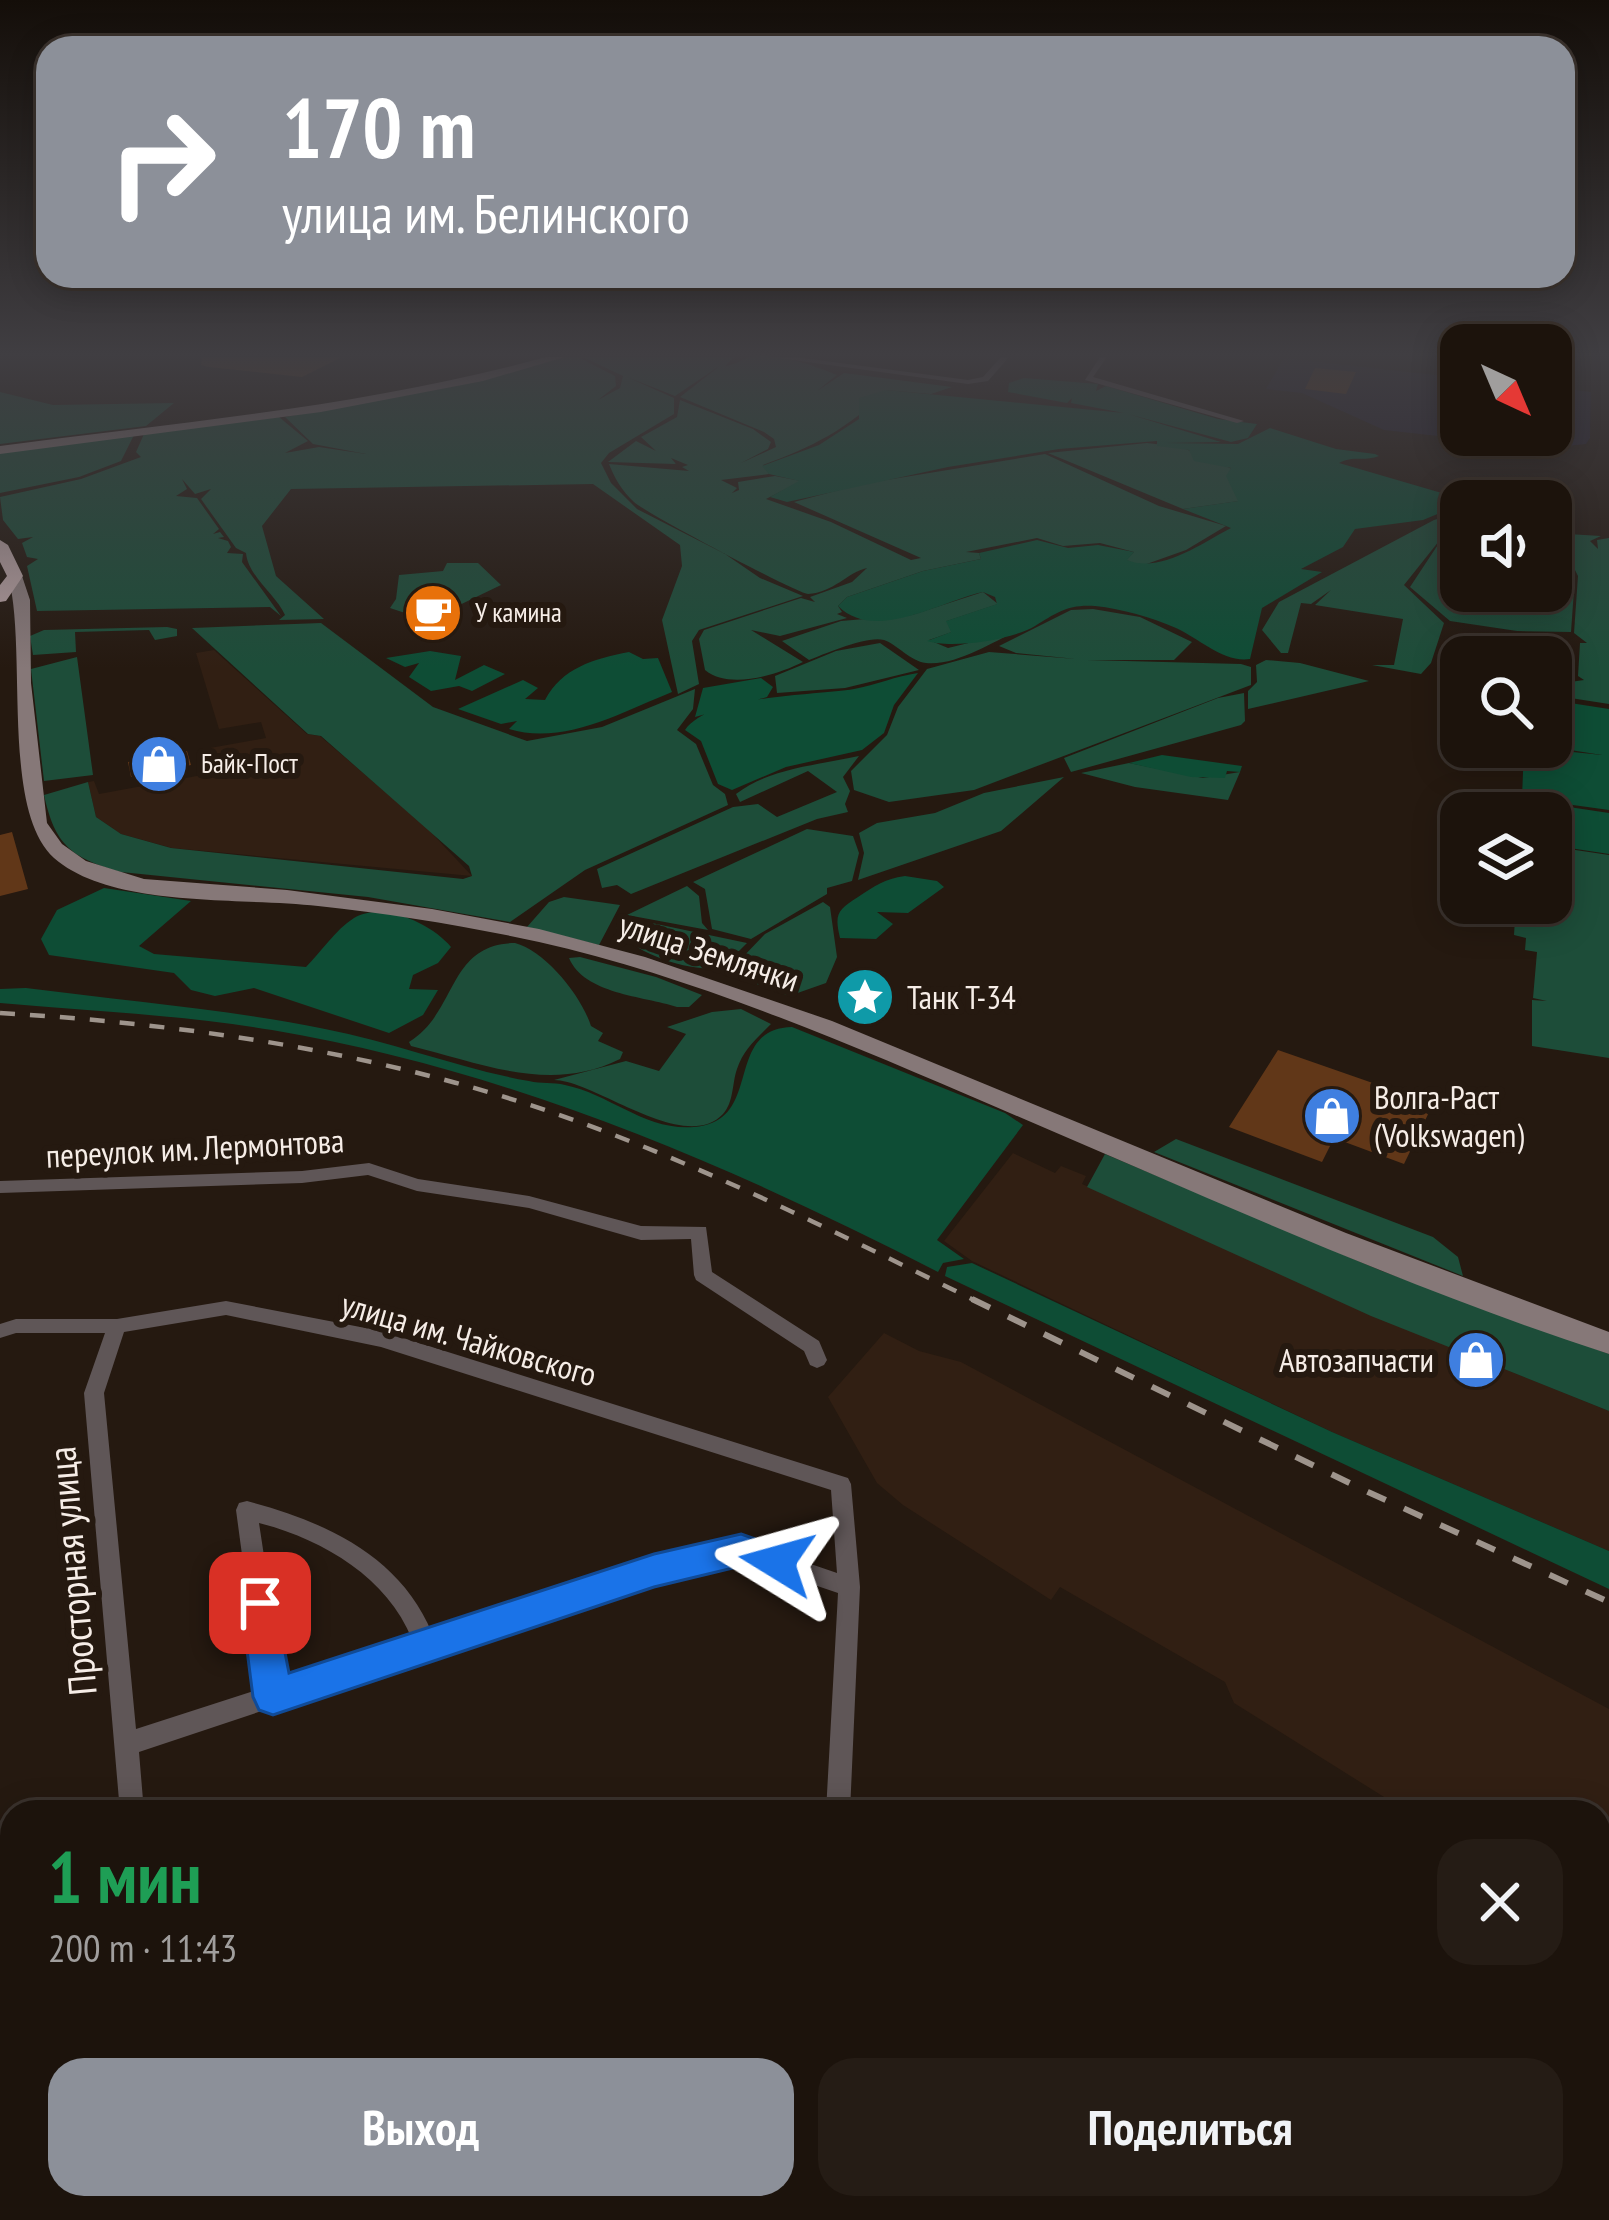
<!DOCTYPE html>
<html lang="ru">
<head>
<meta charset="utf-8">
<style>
	:root { --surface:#1c130c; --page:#251c15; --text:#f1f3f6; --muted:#a09e9d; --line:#3a322d; --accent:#8c9099 }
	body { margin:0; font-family:"PT Sans Narrow",sans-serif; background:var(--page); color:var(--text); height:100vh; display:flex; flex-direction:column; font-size:45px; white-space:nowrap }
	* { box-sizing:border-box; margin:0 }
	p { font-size:39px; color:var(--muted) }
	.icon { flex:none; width:66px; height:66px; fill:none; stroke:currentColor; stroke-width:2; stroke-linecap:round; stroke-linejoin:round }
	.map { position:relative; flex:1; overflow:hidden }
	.side { position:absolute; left:0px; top:1800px; width:1611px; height:420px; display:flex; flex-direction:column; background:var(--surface); border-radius:36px 36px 0 0; box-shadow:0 6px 30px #0003,0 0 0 3px var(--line) }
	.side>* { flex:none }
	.top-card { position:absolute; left:36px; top:36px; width:1539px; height:252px; border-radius:36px; box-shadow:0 6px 30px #0003,0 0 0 3px var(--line); background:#8c9099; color:#fff; overflow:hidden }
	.needle { width:78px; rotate:136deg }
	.fabs { position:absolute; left:1440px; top:324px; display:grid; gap:24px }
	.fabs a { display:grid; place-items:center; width:132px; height:132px; border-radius:24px; background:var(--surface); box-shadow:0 6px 30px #0003,0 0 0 3px var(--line); font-size:60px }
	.pin { position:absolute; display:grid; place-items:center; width:102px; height:102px; color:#fff; margin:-51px; border-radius:24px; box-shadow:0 6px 18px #0006 }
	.me { position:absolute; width:132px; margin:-66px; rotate:278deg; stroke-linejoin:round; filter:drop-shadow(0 0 9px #0008) }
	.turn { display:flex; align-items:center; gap:42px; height:252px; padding:0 48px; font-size:54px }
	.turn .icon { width:156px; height:156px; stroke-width:2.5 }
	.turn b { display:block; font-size:84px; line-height:102px }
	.round { display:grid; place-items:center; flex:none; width:126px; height:126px; border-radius:36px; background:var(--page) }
	.summary { display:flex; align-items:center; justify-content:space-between; height:204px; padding:0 48px }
	h1 { font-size:72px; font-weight:700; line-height:90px; color:#1e9e55 }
	.primary-button { display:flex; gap:24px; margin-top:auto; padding:24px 48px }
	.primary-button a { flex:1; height:138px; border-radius:36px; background:var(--accent); color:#fff; font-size:48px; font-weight:700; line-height:138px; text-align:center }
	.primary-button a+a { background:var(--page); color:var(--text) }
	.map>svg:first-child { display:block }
</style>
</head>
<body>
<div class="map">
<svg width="1609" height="2220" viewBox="0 0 1609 2220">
	<rect width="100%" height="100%" fill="#251910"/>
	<path fill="#311f13" d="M214,650L307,734L320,736L426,827L472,876L172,848L121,834L96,817L88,782L94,781L99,794L213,773L210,748L266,738L261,722L219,729L196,653Z
		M1013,1153L1055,1173L1061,1166L1086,1176L1082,1184L1462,1352L1459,1363L1488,1374L1492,1364L1609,1411V1551L1332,1432L972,1261L944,1241Z
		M884,1333L919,1351L961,1362L1609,1709V1932L1599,1927V1812H1408L1234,1703L1225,1682L1060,1587L1051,1600L903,1505L877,1483L828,1397Z
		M333,2208H789V2220H334Z"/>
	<path fill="#261f2e" d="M1284,358L1461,378V435H1551V387L1591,392L1590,438L1586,444L1547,448L1384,430L1302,393L1266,389Z"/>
	<path fill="#1d4d39" d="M566,357H578L615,376L616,386L598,400L620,388L623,376L583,357H734L725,366C734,365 747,358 749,357C777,352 813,365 837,375L817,391L844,373L952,387L931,394L886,390C849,429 812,447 763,465L769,474L721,480L737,488L732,493L739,490L738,482L775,476L801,481L766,499L831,522L911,560L921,558L794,502L862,484L1045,454L1159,506L1226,526L1186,550L1141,566L1126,560L1134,552L1100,543L1063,546L1037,538L966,552L979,553L981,559L923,571L847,597L838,606L842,612L837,614L847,618L780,636L751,630L803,662C777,675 729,690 705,670L699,639L704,630L801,598L815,602L810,597L852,582L867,568C848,572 833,593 808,594C798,594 642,511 634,502C622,491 615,479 609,464L689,471L682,467L688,465L671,458L676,464L608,462L636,441L656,451L641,437L677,417L680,400L753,429L771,442L768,449L741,463L776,447L774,439L764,432L680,397L721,365L675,396L627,377L674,398V414L609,453L601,463L611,483L637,509L725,554L760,578L803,596L699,630L692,641L699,684L678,694L662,620L682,566L680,545L593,484L291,489L262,526L276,576L324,619L279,620L285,615C276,595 248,576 246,553L236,548L201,499L211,489L195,494L182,479L187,489L176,496L197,498L219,529L213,534L220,532L224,537L218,538L228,541L231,547L227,553L243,554L242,562L281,616L270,607L37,611L27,566L38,559L27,557L22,543L33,537L18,539L3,520L0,497L81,479L141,457L136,452L144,434L279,417L308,441L285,453L319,447L366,454L313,444L285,417L455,386Z
		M0,392L53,405L174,403L146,426L0,444Z
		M134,435L121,461L79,477L0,493V453Z
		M1147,443L1181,447L1232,469L1239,501L1183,509L1048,453Z
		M1461,512V591H1551V533L1601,536L1590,541L1598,549L1597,540L1609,538V704L1551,695L1570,682L1584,680L1578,676L1580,643H1587L1574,633L1578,576L1569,558L1575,576L1571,632L1517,631L1450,621L1410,587L1447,531L1404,585L1444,623L1431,663L1421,674L1372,665H1394L1403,619L1315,605L1331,590L1311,604L1301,603L1288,653H1281L1262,630L1279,602L1434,520Z
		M447,563H478L501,585L445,612L434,609L423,614L427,617L423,619L390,608L396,599L399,575L443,571Z
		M983,592L998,604L947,621L952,632L929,640L948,648L1018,631C991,642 957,666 926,663C910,661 898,645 884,640C868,635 824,654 809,660L782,641L841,621L912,615Z
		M1093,609L1140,617L1192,642L1174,660H1087L1241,664L1251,667V685L974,790L889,802L854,790L851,771L887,735L898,707L927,669L989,652L1076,659L1016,653L999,646L1071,610Z
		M321,623L433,707L527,741L602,727L695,689L693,709L677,730L696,744L713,785L725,794L728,805L585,870L510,922L368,897L121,872C71,858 55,845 44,795L88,782L96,817L121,834L171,848L463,879L472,876L469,866L321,736L308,734L192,628Z
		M167,627L177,629V636L155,640L149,630L75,632L76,652L33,655L30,636L44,630Z
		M880,643L919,670L845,688L777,693L775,676L836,651Z
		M77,657L93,775L44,781L31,669Z
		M1266,660L1300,663L1369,681L1248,709V691L1257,682L1256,665Z
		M1244,693L1245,721L1241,725L1071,772L1064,758L1218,698Z
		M859,756L843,777L850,791L845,804L848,812L817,819L631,894L617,885L602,888L597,869L733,807L758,804L777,817L837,792L808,771L740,802L736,794C769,768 819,765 859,756Z
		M1129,763L1203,778L1240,772L1228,800L1135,787L1081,773Z
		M1064,777L1001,831L858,880L864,853L859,833L877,823L935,813L984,793Z
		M807,829L853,836L859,853L852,881L827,888V894L751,939L712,929L705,889L693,882Z
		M1562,848L1609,855V1058L1532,1046V1000L1547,1001L1533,998L1537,952L1525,950L1526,938L1514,935L1516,903H1551V879L1563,873Z
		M687,886L699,896L702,923L708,930L627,915Z
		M564,897L620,905L599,945L527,927L549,902Z
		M823,902L830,907L837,957L826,983L789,996L746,980L740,960L765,934Z
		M623,917L747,943L723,967C693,974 633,954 616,928Z
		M515,943C545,951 581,995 591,1026L603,1033L598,1041L623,1052L620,1059C550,1094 481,1063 411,1046L409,1042C458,1012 447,944 515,943Z
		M580,957L656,977L702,995L689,1007H677C643,996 584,994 569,958Z
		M741,1009L771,1024C757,1038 743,1050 737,1069C732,1083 734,1102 723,1114C684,1155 595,1080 554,1080L626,1061L659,1071L686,1034L667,1027L712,1012Z
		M1176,1139L1433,1237L1458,1257L1463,1276L1154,1152Z
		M1105,1154L1382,1271L1609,1354V1411L1371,1316L1087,1187Z"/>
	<path fill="#0e4d35" d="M1024,378L1098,384L1096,391L1106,386L1218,419L1257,424L1248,438L1231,442L1128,414L1221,442L1166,443L1238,444L1270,428L1336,449L1375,454L1379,456C1364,462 1353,455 1339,463L1469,501L1423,520L1355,529L1343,547L1301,569L1322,572L1262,608L1250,659C1224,663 1200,639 1176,628C1150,617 1123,609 1095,606C1068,604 1056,613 1035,626C1012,640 951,649 927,641L951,632L946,621L997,604L995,597L983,592C941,601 875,643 838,606L847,597L923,571L981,559L979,553L1037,540L1068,548L1098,545L1134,552L1127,560C1160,574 1202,543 1231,528L1183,509L1238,501L1226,476L1231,468L1194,461L1189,450L1157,446V441L1059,449L948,467L787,502L770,497L799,481L769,474L762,466L819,445L859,419V398L886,390L1124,413L1071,403L1072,398L1067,403L1008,392L1009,383Z
		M430,651L461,656L455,680L484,665L505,674L472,691L459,686L431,691L409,677L419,663L405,667L386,658Z
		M629,652L643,659L658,658L672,692C622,712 563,746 509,729L517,721L501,724L458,709L523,680L538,688L525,699L545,700C562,668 593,659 629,652Z
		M918,673L894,705L884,733L862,750L786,767L732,790L718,784L701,741L685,730C711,694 813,696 854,689C876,685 896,676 918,673Z
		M761,678L773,687L767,697L695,717L703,688Z
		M1551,700L1609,709V810L1522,798L1524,747L1602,755L1551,747Z
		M1162,755L1242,766L1240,772L1227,771L1225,778L1191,777L1129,763Z
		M1523,800L1609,813V854L1563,847L1566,835L1559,848L1560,873L1551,878V813H1522Z
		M905,876L937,881L944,887L908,913L877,912L893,924L876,939L840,938C834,913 838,910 858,897C875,886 884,879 905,876Z
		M104,888L191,901L139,946L154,954L306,967C320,953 336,929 354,918C383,901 432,924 451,947L438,963L413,975L409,989L438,990L423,1015L389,1033L254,988L215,996L191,990L174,973L49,955L41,939L57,910Z
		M26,988C126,1001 226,1009 325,1029C394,1042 460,1069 529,1081C541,1084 553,1082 565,1085C610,1094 645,1131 694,1127C765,1122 722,1029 792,1027L1005,1113L1023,1125L937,1240L964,1259L943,1263L938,1272C726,1163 508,1070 272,1030C182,1015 91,1011 0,1003V989Z
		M972,1263L1332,1432L1609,1551V1589L945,1276L947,1267Z"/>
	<path fill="#613718" d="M202,357H342L302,377L209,367L201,365Z
		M1315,368L1356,372L1346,394L1305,389Z
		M187,751L191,765L131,777L128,762Z
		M12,832L28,889L0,896V835Z
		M1278,1050L1433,1104L1404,1164L1334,1138L1322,1162L1229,1127Z"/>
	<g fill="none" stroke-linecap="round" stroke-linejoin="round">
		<path fill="#5f5657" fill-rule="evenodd" d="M771,357H795L968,380L983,377L1001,357H1009L988,381L968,384Z
			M1100,357H1107L1093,377L1244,421L1237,423L1085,380Z
			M369,1163L418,1179L529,1196L641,1226L706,1227L712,1272L819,1341L827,1360L824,1365L817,1368L810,1365L804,1351L696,1280L694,1275L691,1239L641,1240L529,1208L417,1191L368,1175L302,1183L0,1193V1181L302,1171Z
			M226,1301L381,1331L848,1478L851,1484L860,1587L850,1812H826L838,1593L741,1560L654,1580L139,1752L144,1812H120L84,1393L105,1333H16L0,1338V1324L16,1319H117ZM226,1315L381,1347L831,1490L837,1573L741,1540L654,1560L432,1633C400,1555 323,1521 247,1501L239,1503L236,1510L260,1689L136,1729L104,1393L124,1332ZM259,1523C322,1539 387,1577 412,1639L283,1681Z
			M12,2089V2117L0,2122V2094Z
			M134,2208H164V2220H134Z
			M859,2208H889L890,2220H860Z"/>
		<path fill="#867878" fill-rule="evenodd" d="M546,357H565L483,381L321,412L0,454V446C183,422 368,406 546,357Z
			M15,572L22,576L30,600L31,683L47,823L62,844L86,861L144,879L287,890L432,909L539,929L645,957L832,1021L1346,1233L1609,1332V1354C1400,1286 1198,1193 996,1107C847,1043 697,978 539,942C466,926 392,914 318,906C244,897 112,909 54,858C0,809 28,647 8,576Z"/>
		<path fill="#b29d9e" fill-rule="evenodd" d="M0,540L8,545L23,576L6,601L0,602V585L7,576L0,562Z"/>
		<path stroke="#9e948c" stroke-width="4.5" stroke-dasharray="15 15" stroke-linecap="butt" d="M0,1013C188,1024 376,1052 554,1113C701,1164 839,1234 978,1302"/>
		<path stroke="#9e948c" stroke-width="6" stroke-dasharray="20 20" stroke-linecap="butt" d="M972,1299L1368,1492L1609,1602"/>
	</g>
	<linearGradient id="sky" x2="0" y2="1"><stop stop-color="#140e09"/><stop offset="0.53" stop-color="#403e42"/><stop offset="1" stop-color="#403e42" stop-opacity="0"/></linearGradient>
	<rect width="1609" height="668" fill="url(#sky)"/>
	<path fill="#1a73e8" stroke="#114b97" stroke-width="3" d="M741,1534L790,1551L795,1562L790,1574L777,1579L741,1566L654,1587L273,1715L259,1710L253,1697L241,1603L247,1591L260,1586L273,1591L289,1673L654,1554Z"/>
	<defs>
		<g id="cafe-disc" transform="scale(3)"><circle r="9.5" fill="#e8710a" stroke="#251910"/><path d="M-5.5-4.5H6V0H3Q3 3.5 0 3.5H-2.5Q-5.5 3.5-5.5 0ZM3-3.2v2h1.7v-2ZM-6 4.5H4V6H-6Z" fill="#fff"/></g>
		<g id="shop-disc" transform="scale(3)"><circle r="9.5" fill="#3f7fe0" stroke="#251910"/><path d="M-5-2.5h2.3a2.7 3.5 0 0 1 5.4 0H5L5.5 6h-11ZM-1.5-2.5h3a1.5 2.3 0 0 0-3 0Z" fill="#fff"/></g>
		<g id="sight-disc" transform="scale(3)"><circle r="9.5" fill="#0f9aa8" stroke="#251910"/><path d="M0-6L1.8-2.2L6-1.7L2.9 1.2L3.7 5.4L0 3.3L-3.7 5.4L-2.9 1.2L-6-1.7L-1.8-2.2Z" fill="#fff"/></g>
	</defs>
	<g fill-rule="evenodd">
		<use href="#cafe-disc" x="433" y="613"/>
		<use href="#shop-disc" x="159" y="764"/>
		<use href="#sight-disc" x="865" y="997"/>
		<use href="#shop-disc" x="1332" y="1116"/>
		<use href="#shop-disc" x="1476" y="1360"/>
	</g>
	<g text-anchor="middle" stroke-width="12" stroke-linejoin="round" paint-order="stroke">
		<g font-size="27" fill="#f6ede7" stroke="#251910" text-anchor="start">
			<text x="475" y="622">У камина</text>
			<text x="201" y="773">Байк-Пост</text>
		</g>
		<g font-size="33" fill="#f6ede7" stroke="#251910">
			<text transform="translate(709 952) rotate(18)" y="12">улица Землячки</text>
			<text transform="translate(195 1148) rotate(-3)" y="12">переулок им. Лермонтова</text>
			<text transform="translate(469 1339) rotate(16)" y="12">улица им. Чайковского</text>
		</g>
		<g font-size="33" fill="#f6ede7" stroke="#251910" text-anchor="start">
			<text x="907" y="1009">Танк Т-34</text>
			<text x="1374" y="1109">Волга-Раст<tspan x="1374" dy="38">(Volkswagen)</tspan></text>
			<text x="1434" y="1372" text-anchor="end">Автозапчасти</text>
		</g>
		<g font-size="39" fill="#f6ede7" stroke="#251910">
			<text transform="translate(72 1571) rotate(-95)" y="14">Просторная улица</text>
		</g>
	</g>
</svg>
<div class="fabs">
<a><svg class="needle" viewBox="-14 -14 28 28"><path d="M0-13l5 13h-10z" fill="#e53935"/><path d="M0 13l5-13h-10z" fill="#a09e9d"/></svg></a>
<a><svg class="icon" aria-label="sound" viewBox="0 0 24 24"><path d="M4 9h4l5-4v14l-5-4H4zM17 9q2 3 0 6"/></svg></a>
<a><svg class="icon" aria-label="search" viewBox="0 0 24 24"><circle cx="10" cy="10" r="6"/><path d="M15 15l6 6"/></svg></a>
<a><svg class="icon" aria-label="layers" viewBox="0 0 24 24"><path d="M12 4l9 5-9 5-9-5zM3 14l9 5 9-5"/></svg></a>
</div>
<div class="pin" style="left:260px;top:1603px;background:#d93025"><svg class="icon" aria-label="arrive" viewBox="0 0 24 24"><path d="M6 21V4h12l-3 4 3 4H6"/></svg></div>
<svg class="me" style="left:777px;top:1562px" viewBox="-20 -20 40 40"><path d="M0-17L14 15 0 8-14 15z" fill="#1a73e8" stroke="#fff" stroke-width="4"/></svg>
<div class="top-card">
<div class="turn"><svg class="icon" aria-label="right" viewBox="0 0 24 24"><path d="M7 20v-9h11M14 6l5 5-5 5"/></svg><div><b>170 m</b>улица им. Белинского</div></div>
</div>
<section class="side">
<div class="summary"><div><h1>1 мин</h1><p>200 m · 11:43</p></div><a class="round"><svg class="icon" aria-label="close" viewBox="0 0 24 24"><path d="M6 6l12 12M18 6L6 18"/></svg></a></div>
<div class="primary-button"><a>Выход</a><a>Поделиться</a></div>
</section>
</div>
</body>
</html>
